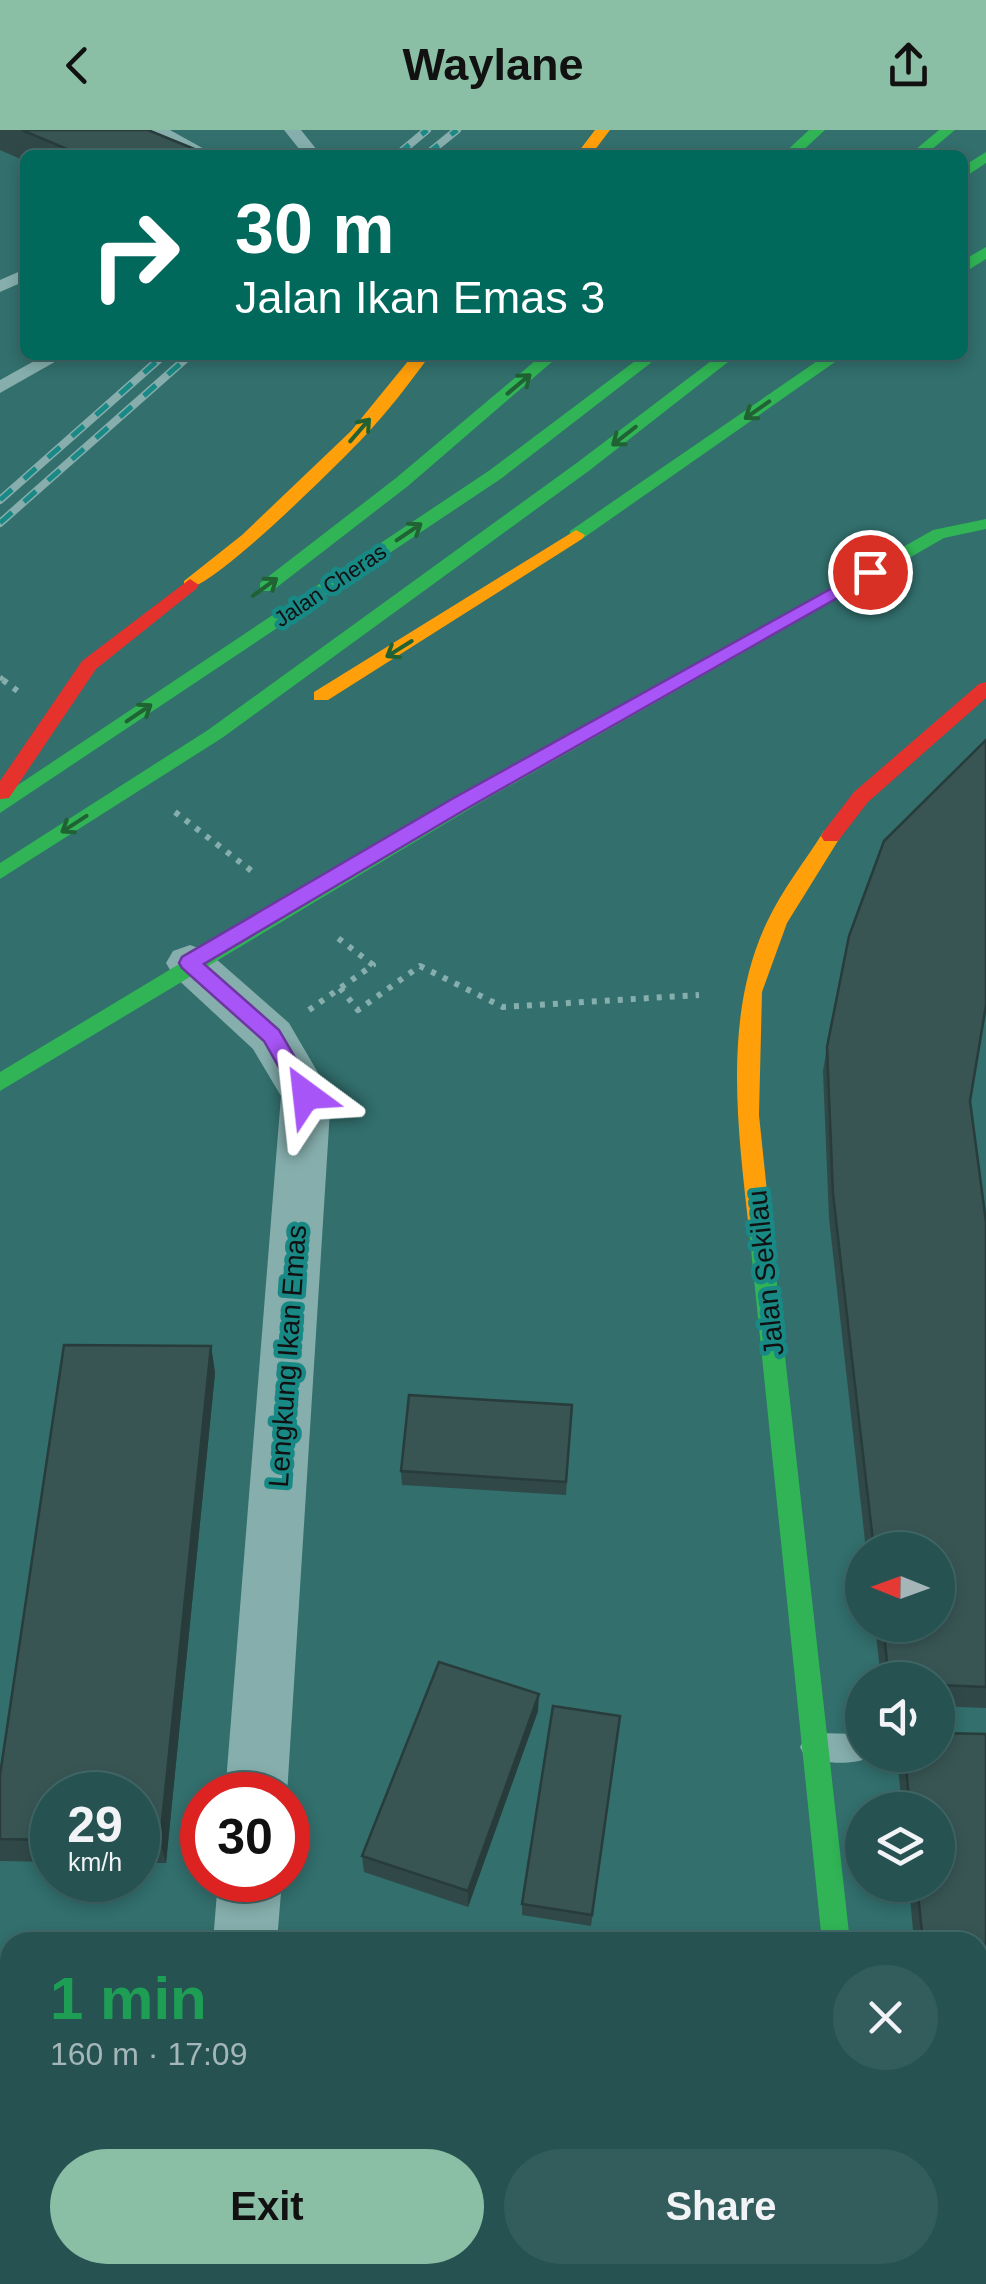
<!DOCTYPE html>
<html lang="en">
<head>
<meta charset="utf-8">
<style>
	:root { --surface:#265352; --page:#325d5c; --text:#f1f3f6; --muted:#a4b6b8; --line:#426969; --accent:#8abfa5 }
	body { margin:0; font-family:Arial,sans-serif; background:var(--page); color:var(--text); height:100vh; display:flex; flex-direction:column; font-size:38px; white-space:nowrap }
	* { box-sizing:border-box; margin:0 }
	p { font-size:32px; color:var(--muted) }
	.icon { flex:none; width:55px; height:55px; fill:none; stroke:currentColor; stroke-width:2; stroke-linecap:round; stroke-linejoin:round }
	.map { position:relative; flex:1; overflow:hidden }
	.sheet { position:absolute; left:0px; top:1802px; width:988px; height:352px; display:flex; flex-direction:column; background:var(--surface); border-radius:30px 30px 0 0; box-shadow:0 5px 15px #0003,0 0 0 2px var(--line) }
	.sheet>* { flex:none }
	.guide { position:absolute; left:20px; top:20px; width:948px; height:210px; border-radius:15px; box-shadow:0 5px 15px #0003,0 0 0 2px var(--line); background:#00695c; color:#fff; overflow:hidden }
	.needle { width:65px; rotate:271deg }
	.tools { position:absolute; left:845px; top:1402px; display:grid; gap:20px }
	.tools a { display:grid; place-items:center; width:110px; height:110px; border-radius:50%; background:var(--surface); box-shadow:0 5px 15px #0003,0 0 0 2px var(--line); font-size:50px }
	.speed { position:absolute; left:30px; top:1642px; display:flex; gap:20px; font-size:50px; font-weight:700; text-align:center }
	.speed>* { display:grid; place-content:center; width:130px; height:130px; border-radius:50%; background:var(--surface); box-shadow:0 5px 15px #0003,0 0 0 2px var(--line); line-height:1 }
	.speed small { font-size:25px; font-weight:400 }
	.speed .limit { border:15px solid #d22; background:#fff; color:#111 }
	.pin { position:absolute; display:grid; place-items:center; width:85px; height:85px; color:#fff; margin:-42px; border:5px solid #fff; border-radius:50%; box-shadow:0 2px 10px #0007 }
	.me { position:absolute; width:110px; margin:-55px; rotate:330deg; stroke-linejoin:round; filter:drop-shadow(0 0 8px #0008) }
	.turn { display:flex; align-items:center; gap:35px; height:210px; padding:0 50px; font-size:45px }
	.turn .icon { width:130px; height:130px; stroke-width:2.5 }
	.turn b { display:block; font-size:70px; line-height:85px }
	.round { display:grid; place-items:center; flex:none; width:105px; height:105px; border-radius:52px; background:var(--page) }
	.head { display:flex; align-items:center; justify-content:space-between; height:170px; padding:0 50px }
	h1 { font-size:60px; font-weight:800; line-height:75px; color:#1e9e55 }
	.primary-button { display:flex; gap:20px; margin-top:auto; padding:20px 50px }
	.primary-button a { flex:1; height:115px; border-radius:60px; background:var(--accent); color:#111; font-size:40px; font-weight:800; line-height:115px; text-align:center }
	.primary-button a+a { background:var(--page); color:var(--text) }
	header { display:flex; justify-content:space-between; align-items:center; height:130px; padding:0 50px; background:var(--accent); color:#111; font-size:45px; font-weight:800 }
	.map>svg:first-child { display:block }
</style>
</head>
<body>
<header><svg class="icon" aria-label="back" viewBox="0 0 24 24"><path d="M15 5l-7 7 7 7"/></svg>Waylane<svg class="icon" aria-label="share" viewBox="0 0 24 24"><path d="M12 15V3M7 8l5-5 5 5M5 13v7h14v-7"/></svg></header>
<div class="map">
<svg width="986" height="2154" viewBox="0 0 986 2154">
	<rect width="100%" height="100%" fill="#326f6d"/>
	<g fill="none" stroke-linecap="round" stroke-linejoin="round">
		<path stroke="#85aeac" stroke-width="5" stroke-dasharray="4 5" stroke-linecap="butt" d="M0,547L6,552"/>
		<path stroke="#85aeac" stroke-width="6" stroke-dasharray="5 8" stroke-linecap="butt" d="M3,550L19,562
			M175,682L253,742
			M340,858L358,880L420,836L503,877L699,865
			M309,880L373,835L334,805"/>
		<path fill="#85aeac" fill-rule="evenodd" d="M150,0H170L215,25H194Z
			M284,0H301L321,25H304Z
			M25,139V151L0,162V150Z
			M45,225H67L0,263V250Z
			M815,1603L862,1604V1625H874C858,1636 823,1634 805,1627L800,1617L805,1607Z"/>
		<path fill="#85aeac" fill-rule="evenodd" d="M190,815L207,821L289,893L331,965L287,1665H225L281,966L253,919L173,845L166,833L173,821Z
			M218,1750H282L277,1812H213Z
			M186,2145H256V2154H186Z"/>
		<path fill="#30b455" fill-rule="evenodd" d="M809,0H825L798,25H782Z
			M939,0H955L925,25H909Z
			M986,22V33L962,49V37Z
			M986,117V129L962,144V131Z
			M542,225H560L408,356L272,461H260V453L396,348Z
			M643,225H661L502,348L0,683V667L490,340Z
			M719,225H737L590,340L222,608L0,749V733L208,600L578,332Z
			M826,225H845L582,409H570V401Z
			M986,389V399L944,408L473,677L0,961V942L342,736L933,400Z
			M760,1091L768,1094L771,1100L850,1812H822L749,1100L752,1094Z
			M855,2145H885L886,2154H856Z"/>
		<path fill="#ff9f0a" fill-rule="evenodd" d="M595,0H610L591,25H576Z
			M413,225H430C409,254 386,284 361,310C337,335 209,463 184,459V451L242,405L351,301Z
			M576,400L585,405L582,409L328,570H314V562Z
			M831,699L841,706L787,793L762,862L759,985L771,1100L768,1106H752L749,1100C738,999 722,887 767,792C782,760 805,731 824,701Z"/>
		<path fill="#e5322d" fill-rule="evenodd" d="M190,449L199,455L196,459L96,539L9,668L0,669V651L82,531Z
			M986,552V568L868,672L838,711H824L821,706L824,701L854,662L979,554Z"/>
		<g stroke="#87adac" stroke-width="8">
			<path id="rail" d="M397,25L427,0
				M426,25L457,0
				M0,370L164,225
				M0,393L190,225"/>
		</g>
		<use href="#rail" stroke="#188985" stroke-width="5" stroke-dasharray="16" stroke-linecap="butt"/>
	</g>
	<path fill="#304948" d="M0,0H148L209,25H25V31L0,20Z
		M827,917L970,971L986,1092V1578L938,1576V1550H881L875,1495H938V1420H866L829,1088L823,941Z
		M211,1216L215,1243L166,1733H138V1665H52V1732L0,1731V1645Z
		M572,1275L566,1365L402,1355L401,1341Z
		M538,1581L468,1777L364,1742L362,1726Z
		M620,1586L591,1796L522,1785V1774Z
		M938,1603L986,1604V2154H946L945,2145H978V1812H914L909,1755H938V1680H902L897,1625H938Z"/>
	<path fill="#273c3b" d="M211,1216L215,1243L166,1733L160,1711Z
		M539,1564L538,1581L468,1777V1761Z
		M120,2145H129L128,2154H119Z"/>
	<path fill="#385554" stroke="#273c3b" stroke-width="2.5" d="M22,0H148L209,25H81Z
		M986,610V875L970,971L986,1092V1557L938,1555V1550H889L883,1495H938V1420H874L833,1064L827,917L849,806L884,711Z
		M64,1215L211,1216L160,1711H138V1665H52V1710L0,1709V1645Z
		M409,1265L572,1275L566,1352L401,1341Z
		M439,1532L539,1564L468,1761L362,1726Z
		M553,1576L620,1586L592,1785L522,1774Z
		M938,1603L986,1604V2154H955L954,2145H978V1812H923L917,1755H938V1680H910L905,1625H938Z
		M0,2096L10,2097V2145H120L119,2154H0Z
		M420,2145H535L531,2154H416Z"/>
	<defs><path id="oneway-shaft" d="M-6 0H5M1.5-3L5.5 0L1.5 3" fill="none" stroke-width="1.6" stroke-linecap="round" stroke-linejoin="round" transform="scale(2.5)"/></defs>
	<g stroke="#206233">
		<use href="#oneway-shaft" transform="translate(519 254) rotate(-40)"/>
		<use href="#oneway-shaft" transform="translate(757 280) rotate(145)"/>
		<use href="#oneway-shaft" transform="translate(360 300) rotate(-49)"/>
		<use href="#oneway-shaft" transform="translate(624 306) rotate(142)"/>
		<use href="#oneway-shaft" transform="translate(409 402) rotate(-34)"/>
		<use href="#oneway-shaft" transform="translate(265 457) rotate(-36)"/>
		<use href="#oneway-shaft" transform="translate(399 519) rotate(148)"/>
		<use href="#oneway-shaft" transform="translate(139 583) rotate(-34)"/>
		<use href="#oneway-shaft" transform="translate(74 694) rotate(147)"/>
	</g>
	<path fill="#a855f7" stroke="#6d37a1" stroke-width="2.5" d="M870,437L876,439V446L466,679L204,834L279,900L317,965L314,971H298L264,911L182,838L179,833L182,827L452,669Z"/>
	<g text-anchor="middle" stroke-width="9" stroke-linejoin="round" paint-order="stroke">
		<g font-size="22" fill="#111" stroke="#188985">
			<text transform="translate(330 455) rotate(-34)" y="8">Jalan Cheras</text>
		</g>
		<g font-size="28" fill="#111" stroke="#188985">
			<text transform="translate(765 1143) rotate(-96)" y="10">Jalan Sekilau</text>
			<text transform="translate(287 1226) rotate(-86)" y="10">Lengkung Ikan Emas</text>
		</g>
	</g>
</svg>
<div class="tools">
<a><svg class="needle" viewBox="-14 -14 28 28"><path d="M0-13l5 13h-10z" fill="#e53935"/><path d="M0 13l5-13h-10z" fill="#a4b6b8"/></svg></a>
<a><svg class="icon" aria-label="sound" viewBox="0 0 24 24"><path d="M4 9h4l5-4v14l-5-4H4zM17 9q2 3 0 6"/></svg></a>
<a><svg class="icon" aria-label="layers" viewBox="0 0 24 24"><path d="M12 4l9 5-9 5-9-5zM3 14l9 5 9-5"/></svg></a>
</div>
<div class="speed"><div>29<small>km/h</small></div><div class="limit">30</div></div>
<div class="pin" style="left:870px;top:442px;background:#d93025"><svg class="icon" aria-label="arrive" viewBox="0 0 24 24"><path d="M6 21V4h12l-3 4 3 4H6"/></svg></div>
<svg class="me" style="left:306px;top:965px" viewBox="-20 -20 40 40"><path d="M0-17L14 15 0 8-14 15z" fill="#a855f7" stroke="#fff" stroke-width="4"/></svg>
<div class="guide">
<div class="turn"><svg class="icon" aria-label="right" viewBox="0 0 24 24"><path d="M7 20v-9h11M14 6l5 5-5 5"/></svg><div><b>30 m</b>Jalan Ikan Emas 3</div></div>
</div>
<section class="sheet">
<div class="head"><div><h1>1 min</h1><p>160 m · 17:09</p></div><a class="round"><svg class="icon" aria-label="close" viewBox="0 0 24 24"><path d="M6 6l12 12M18 6L6 18"/></svg></a></div>
<div class="primary-button"><a>Exit</a><a>Share</a></div>
</section>
</div>
</body>
</html>
